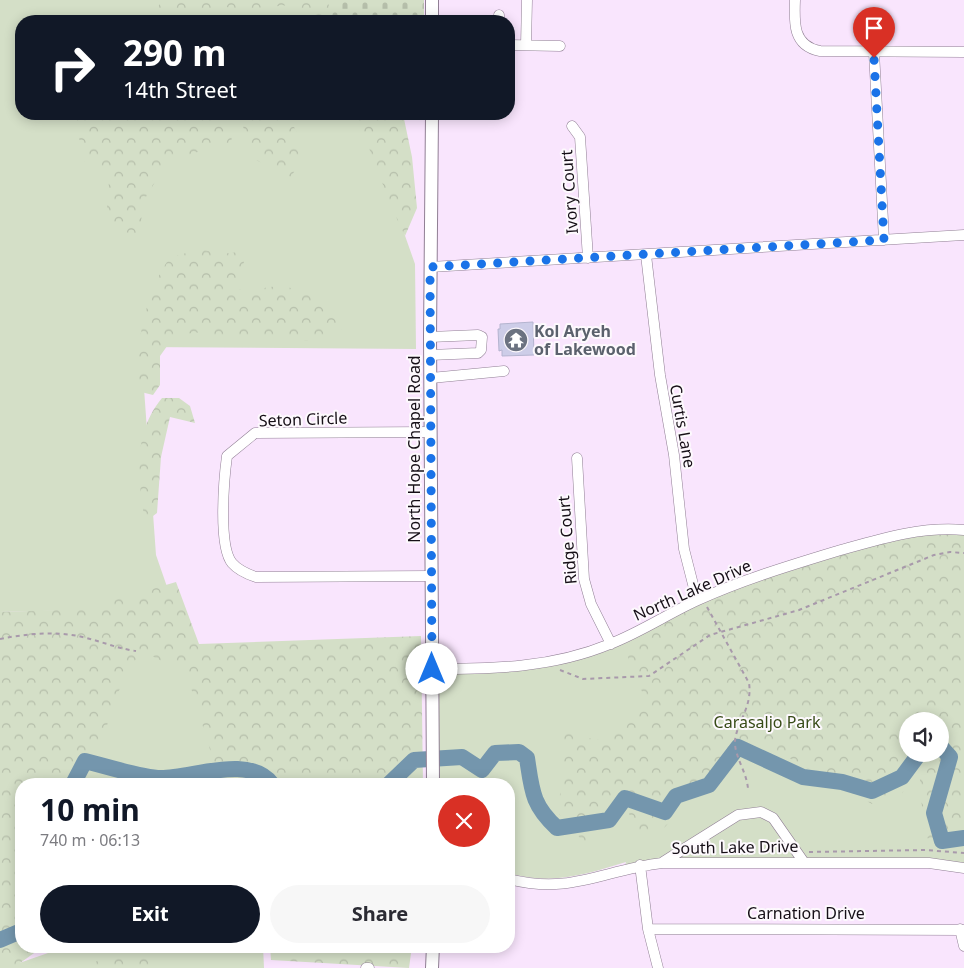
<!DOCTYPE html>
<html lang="en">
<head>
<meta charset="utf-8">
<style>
	:root { --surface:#fff; --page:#f7f7f7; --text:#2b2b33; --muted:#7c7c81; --accent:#111827 }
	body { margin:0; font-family:"Noto Sans",sans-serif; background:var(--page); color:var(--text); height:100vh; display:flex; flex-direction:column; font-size:19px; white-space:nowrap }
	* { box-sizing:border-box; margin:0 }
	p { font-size:16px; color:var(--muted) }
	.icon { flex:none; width:28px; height:28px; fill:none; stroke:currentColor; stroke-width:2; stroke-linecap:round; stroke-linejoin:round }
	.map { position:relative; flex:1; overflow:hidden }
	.details { position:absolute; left:15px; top:778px; width:500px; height:175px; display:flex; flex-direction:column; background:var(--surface); border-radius:20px; box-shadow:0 2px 12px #0003 }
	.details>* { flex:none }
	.hud { position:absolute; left:15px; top:15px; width:500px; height:105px; border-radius:20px; box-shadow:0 2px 12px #0003; background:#111827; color:#fff; overflow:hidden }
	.controls { position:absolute; left:899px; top:712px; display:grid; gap:10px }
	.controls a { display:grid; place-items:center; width:50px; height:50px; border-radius:50%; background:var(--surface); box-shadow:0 2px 12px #0003; font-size:25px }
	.pin { position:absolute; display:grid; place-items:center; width:42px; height:42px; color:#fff; margin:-51px -21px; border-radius:50% 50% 50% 0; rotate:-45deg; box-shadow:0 0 5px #0007 }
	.pin .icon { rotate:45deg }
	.me { position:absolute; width:55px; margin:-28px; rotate:0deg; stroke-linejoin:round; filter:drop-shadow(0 0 4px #0008) }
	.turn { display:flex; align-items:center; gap:18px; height:105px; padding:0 25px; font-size:22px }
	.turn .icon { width:65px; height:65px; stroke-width:2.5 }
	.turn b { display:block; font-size:35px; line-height:42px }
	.round { display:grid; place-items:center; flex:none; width:52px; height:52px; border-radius:26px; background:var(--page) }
	.headline { display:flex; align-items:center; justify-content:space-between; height:85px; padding:0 25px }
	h1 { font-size:30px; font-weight:700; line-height:38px; color:var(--accent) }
	.primary-button { display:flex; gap:10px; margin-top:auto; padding:10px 25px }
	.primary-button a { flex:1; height:58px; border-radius:30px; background:var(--accent); color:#fff; font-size:20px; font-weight:700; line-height:58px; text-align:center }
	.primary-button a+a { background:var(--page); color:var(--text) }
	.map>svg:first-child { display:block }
</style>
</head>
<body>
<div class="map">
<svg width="964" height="968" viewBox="0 0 964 968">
	<defs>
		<pattern id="forest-crowns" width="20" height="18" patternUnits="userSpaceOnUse" patternTransform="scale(1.25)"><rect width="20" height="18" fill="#d4dfc7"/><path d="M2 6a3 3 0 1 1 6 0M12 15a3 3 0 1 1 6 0" fill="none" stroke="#b5beaa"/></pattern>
		<pattern id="cemetery-stones" width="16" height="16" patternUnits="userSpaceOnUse" patternTransform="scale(1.25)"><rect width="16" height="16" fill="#d4dfc7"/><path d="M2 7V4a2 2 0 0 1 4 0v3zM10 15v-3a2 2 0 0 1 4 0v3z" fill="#b5beaa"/></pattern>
	</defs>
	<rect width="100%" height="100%" fill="#f9e5fd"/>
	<path fill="#d4dfc7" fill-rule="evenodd" d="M0,0H321L329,21H21V114H362L415,264L416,349L141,347L156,555L216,728L232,784H73L84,610L0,612Z
		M964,530V868L793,861L624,869L626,862C588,874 549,886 509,873V784H433L432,669L540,664ZM908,721H940V754H908Z
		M53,946H263L264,968H5L48,953Z"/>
	<path fill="url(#forest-crowns)" fill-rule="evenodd" d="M161,0H331L341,21H320L290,5L247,9L225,7L203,9L158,8Z
		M77,114H217L231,129L232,146L210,148L176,159L155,182L141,205L142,235L123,232L106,221L109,181L85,162L77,130Z
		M233,114H275L279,124L294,127C306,149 304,156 291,177L276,172L253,158L241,120Z
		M356,114H403L412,157L417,208L405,236L391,206Z
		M195,249C211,250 221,256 237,252L245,257L238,289C257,292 262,287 280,286C293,286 335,305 341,317C343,320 343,325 343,328C306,356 259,325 221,341L203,332L175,335L160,356V385L153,395L137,391C135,348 145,291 171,256L181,255Z
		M162,398H179L190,406L195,423L170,417L161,457L157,513L145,522C138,479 132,434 162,398Z
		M918,533L964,534V840L924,838L919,766L901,795L872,804L751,737L663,829L638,833L625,805L588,847L559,814L563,732L597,740L647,704L621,640L737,582ZM908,721H940V754H908Z
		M176,582L199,644L421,636L423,784H224L212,756L187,675L141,650L115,698L90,784H21V946H44L13,968H0V612L84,609Z
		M116,946H147L152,968H88Z
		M270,946H412L409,968L271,960Z"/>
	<path fill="url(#cemetery-stones)" d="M327,0H424V21H334Z"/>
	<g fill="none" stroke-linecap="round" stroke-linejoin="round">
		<path stroke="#7496ad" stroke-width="16" d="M940,746L950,757L934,813L942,841L964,838
			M73,784L85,761C105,766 143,778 161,778C193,778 249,754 272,784
			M389,784L414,760L462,757L482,770L495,753L519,752L527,758C532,791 532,805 557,828L609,820L625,798L665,812L676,796L709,785L738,747L803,777L842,782L872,791L902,777L919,754
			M0,940L21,931"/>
	</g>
	<path fill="#cdcde8" stroke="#b4b4cf" d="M533,322L534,355L502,356V350L499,351L498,329H500V324Z"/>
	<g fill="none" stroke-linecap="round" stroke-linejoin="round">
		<g stroke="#907f94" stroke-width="11">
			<path id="minor" d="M795,0C794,23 793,46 820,51L964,52
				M499,15V21
				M509,45L560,46
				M526,45L527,0
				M874,52L884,240
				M572,126L580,137L588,258
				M646,255L660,375L674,455L684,549L697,600
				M430,267L964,235
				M430,337L478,335L482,337L481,350L478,353L430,355
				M431,378L504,371
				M431,432L255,433L227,456C224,478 218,546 232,563C238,570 247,574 256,577L431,576
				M577,458L584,579L591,604L611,644
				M432,669C493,669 552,668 610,644C641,632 669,613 698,600C742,580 788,566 834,552C877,540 919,526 964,530
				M663,862L738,815L761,812L773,818L803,861
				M640,865L648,929L658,968
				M509,879C571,895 603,870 662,863H929L964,868
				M648,929L964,930
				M960,929L964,946
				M366,968H369"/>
		</g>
		<g stroke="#907f94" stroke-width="14">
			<path id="major" d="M432,0V21
				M432,114L430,337L433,784
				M432,968L433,946"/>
		</g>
		<path stroke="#a899ab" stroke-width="2" stroke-dasharray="4 4" stroke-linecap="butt" d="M707,607L749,683C753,708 734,726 735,744C736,759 747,773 748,789
			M0,639C25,634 53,631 78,636C98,640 115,648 136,651
			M560,670L583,679L649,676L710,635L799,610L934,555L950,552L964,553
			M809,852L925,850L964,853"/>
		<use href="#minor" stroke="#fff" stroke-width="10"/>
		<use href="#major" stroke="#fff" stroke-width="12"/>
	</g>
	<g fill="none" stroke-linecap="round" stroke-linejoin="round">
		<path stroke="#1a73e8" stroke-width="9" stroke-dasharray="0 16.2" d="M432,669L430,267L884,240L874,58"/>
	</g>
	<defs>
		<g id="temple-disc" transform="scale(1.25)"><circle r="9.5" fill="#6b7280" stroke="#fdf9fd"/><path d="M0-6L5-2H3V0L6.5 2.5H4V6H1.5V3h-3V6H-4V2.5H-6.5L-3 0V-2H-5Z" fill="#fff"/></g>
	</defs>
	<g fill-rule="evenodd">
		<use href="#temple-disc" x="516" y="340"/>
	</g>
	<g text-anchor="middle" stroke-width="4" stroke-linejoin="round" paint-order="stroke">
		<g font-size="16" fill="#160f17" stroke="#fdf9fd">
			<text transform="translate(569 192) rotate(-94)" y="6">Ivory Court</text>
			<text transform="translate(303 419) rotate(-2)" y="6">Seton Circle</text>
			<text transform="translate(683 426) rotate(80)" y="6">Curtis Lane</text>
			<text transform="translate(414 449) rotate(-90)" y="6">North Hope Chapel Road</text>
			<text transform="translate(567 540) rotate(-95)" y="6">Ridge Court</text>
			<text transform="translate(692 590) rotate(-24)" y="6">North Lake Drive</text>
			<text transform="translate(735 847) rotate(-1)" y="6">South Lake Drive</text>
			<text x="806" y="919">Carnation Drive</text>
		</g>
		<g font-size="16" font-weight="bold" fill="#5b616d" stroke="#fdf9fd" text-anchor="start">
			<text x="534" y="337">Kol Aryeh<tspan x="534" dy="18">of Lakewood</tspan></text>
		</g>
		<g font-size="16" fill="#374b17" stroke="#fdf9fd">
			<text x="767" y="728">Carasaljo Park</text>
		</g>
	</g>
</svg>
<div class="controls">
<a><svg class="icon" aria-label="sound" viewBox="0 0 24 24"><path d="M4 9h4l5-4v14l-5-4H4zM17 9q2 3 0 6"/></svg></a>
</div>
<div class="pin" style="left:874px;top:58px;background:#d93025"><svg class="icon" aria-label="arrive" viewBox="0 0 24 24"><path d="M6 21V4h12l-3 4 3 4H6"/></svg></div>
<svg class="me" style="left:432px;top:669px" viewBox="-20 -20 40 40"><circle r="19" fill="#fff"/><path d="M0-13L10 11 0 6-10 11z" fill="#1a73e8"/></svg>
<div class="hud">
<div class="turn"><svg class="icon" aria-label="right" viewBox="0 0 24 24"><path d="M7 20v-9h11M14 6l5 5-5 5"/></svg><div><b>290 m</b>14th Street</div></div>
</div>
<section class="details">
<div class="headline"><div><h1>10 min</h1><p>740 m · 06:13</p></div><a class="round" style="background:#d93025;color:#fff"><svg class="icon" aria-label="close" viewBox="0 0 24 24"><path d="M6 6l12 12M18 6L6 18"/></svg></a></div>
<div class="primary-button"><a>Exit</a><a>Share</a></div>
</section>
</div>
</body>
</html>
